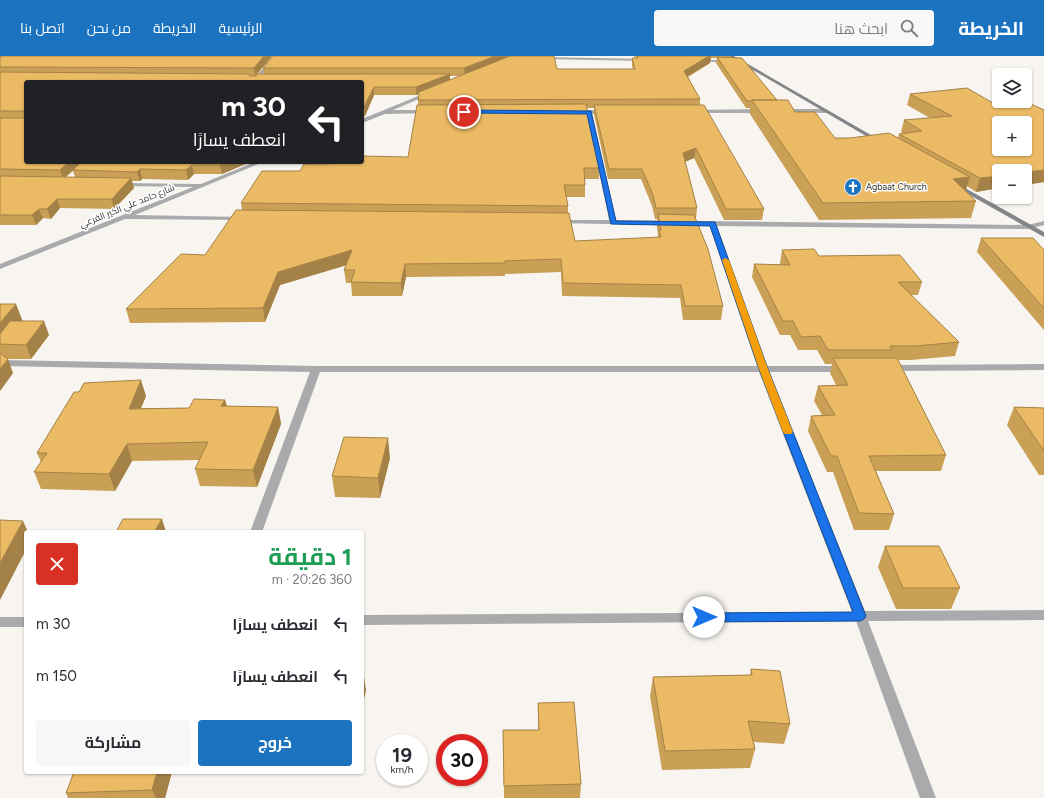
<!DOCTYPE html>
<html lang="ar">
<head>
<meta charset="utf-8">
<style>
	:root { --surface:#fff; --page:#f7f7f7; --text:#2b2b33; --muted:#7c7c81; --accent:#1b73c0 }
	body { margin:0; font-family:Figtree,Cairo,sans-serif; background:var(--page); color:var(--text); direction:rtl; height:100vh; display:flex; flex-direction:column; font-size:15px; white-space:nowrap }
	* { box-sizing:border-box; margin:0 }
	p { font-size:13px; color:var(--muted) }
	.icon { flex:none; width:22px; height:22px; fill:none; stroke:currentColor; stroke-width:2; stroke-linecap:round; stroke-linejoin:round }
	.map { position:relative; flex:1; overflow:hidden; direction:ltr }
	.drawer { position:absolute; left:24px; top:474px; width:340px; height:244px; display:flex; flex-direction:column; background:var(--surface); border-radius:4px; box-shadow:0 1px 3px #0004; direction:rtl }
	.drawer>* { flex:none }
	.guide { position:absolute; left:24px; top:24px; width:340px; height:84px; border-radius:4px; box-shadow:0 1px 3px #0004; direction:rtl; background:#202124; color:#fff; overflow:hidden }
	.fabs { position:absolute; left:992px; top:12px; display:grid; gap:8px }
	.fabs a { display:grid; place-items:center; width:40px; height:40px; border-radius:4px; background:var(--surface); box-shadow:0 1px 3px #0004; font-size:20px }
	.speed { position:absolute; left:376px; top:678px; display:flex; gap:8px; font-size:20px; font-weight:700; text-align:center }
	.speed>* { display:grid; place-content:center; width:52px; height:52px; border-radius:50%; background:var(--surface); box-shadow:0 1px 3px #0004; line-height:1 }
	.speed small { font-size:10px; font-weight:400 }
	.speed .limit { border:6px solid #d22; background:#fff; color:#111 }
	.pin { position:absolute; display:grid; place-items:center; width:34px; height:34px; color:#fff; margin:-17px; border:2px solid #fff; border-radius:50%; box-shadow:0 1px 4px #0007 }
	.me { position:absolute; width:44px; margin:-22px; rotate:90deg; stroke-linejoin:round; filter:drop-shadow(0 0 3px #0008) }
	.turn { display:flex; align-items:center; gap:14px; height:84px; padding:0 12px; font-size:18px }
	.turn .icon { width:52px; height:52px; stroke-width:2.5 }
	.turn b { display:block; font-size:28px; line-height:34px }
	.round { display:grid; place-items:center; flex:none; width:42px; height:42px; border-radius:4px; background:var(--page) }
	.head { display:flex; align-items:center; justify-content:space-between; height:68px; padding:0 12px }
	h1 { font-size:24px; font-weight:700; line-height:30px; color:#1e9e55 }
	.cta { display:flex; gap:8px; margin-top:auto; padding:8px 12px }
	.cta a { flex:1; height:46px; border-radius:4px; background:var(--accent); color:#fff; font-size:16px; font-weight:700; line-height:46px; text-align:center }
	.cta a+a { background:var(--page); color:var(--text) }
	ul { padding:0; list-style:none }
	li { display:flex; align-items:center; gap:12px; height:52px; padding:0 12px }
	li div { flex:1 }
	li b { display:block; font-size:15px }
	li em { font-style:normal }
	header { display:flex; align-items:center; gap:24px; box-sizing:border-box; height:56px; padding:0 20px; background:var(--accent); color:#fff }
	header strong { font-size:19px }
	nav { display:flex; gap:22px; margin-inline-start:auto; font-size:14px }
	.search { width:280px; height:36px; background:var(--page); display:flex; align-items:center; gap:10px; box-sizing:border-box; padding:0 14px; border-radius:4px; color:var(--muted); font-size:15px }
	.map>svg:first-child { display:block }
</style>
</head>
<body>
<header>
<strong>الخريطة</strong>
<div class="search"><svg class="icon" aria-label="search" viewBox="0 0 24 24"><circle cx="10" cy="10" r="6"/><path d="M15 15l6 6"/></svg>ابحث هنا</div>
<nav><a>الرئيسية</a><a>الخريطة</a><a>من نحن</a><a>اتصل بنا</a></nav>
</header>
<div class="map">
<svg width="1044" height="742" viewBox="0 0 1044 742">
	<rect width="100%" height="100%" fill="#f8f5f0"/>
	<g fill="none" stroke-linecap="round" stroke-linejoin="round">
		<path fill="#a8aaac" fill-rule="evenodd" d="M274,0H278L257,26H251Z
			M542,1L646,3L648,4L646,5L540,3Z
			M698,4H730L732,5L730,6H696Z
			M428,36L433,37L393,54H429L431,55V57L385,58L362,67V63Z
			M781,53H826L829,55L826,57L779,56V54Z
			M575,54H607L610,56L607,58H592L616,164L1028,169L1044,165V169L1028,173L717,170L767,310H844L849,313L844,316H769L865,555L1044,554V564L868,565L936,742H920L856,565L362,569V559L852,556L759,316H320L262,476H250L310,316L0,310V304L316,310H757L710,170L556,167V165L558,164H609L587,58L573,57L572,56Z
			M695,54L763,53L766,55L763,57H693L692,56Z
			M255,106H263L135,159L242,161L244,162V164L125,163L0,213V208L193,131L121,130L118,128L119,127L201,128Z
			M1044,308V314L890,315L885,312L890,309Z
			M0,561H26V571H0Z"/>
		<path fill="#838689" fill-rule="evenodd" d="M729,0H734L883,86L878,87Z
			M952,127H956L1044,176V181L952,129Z"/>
	</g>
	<path fill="#caa057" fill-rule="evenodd" d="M0,0H272L256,20L264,18L263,12L273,0L557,13H633L632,10V2H636V1H634V0H730V2L777,44L835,82H898L899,78L903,77L901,76L904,64L930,62L907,49L910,38L1000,51L1044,54V126L1025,129V115H999V132L976,136L967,130L965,135L976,145L971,162L819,164L750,58V52H746L716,7L717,2H711L710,7L688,21L700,43V49L764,153L762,164H724L694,102L685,106L697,152L696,163L723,250L721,264H683L680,242L562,240L561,216L505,218V220L406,221L402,240H352L351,227H346L344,214L346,209L280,229L265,266L130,267L126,253L205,199L242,154L241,147L300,115L329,108L408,101L418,49V44L419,38L416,39H374L365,60H362V26L26,106L248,107L222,118H194L188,124L142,123L140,125H132L134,132L114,153L60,152L51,163L43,162L36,169H0ZM450,20H461L450,24ZM587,52H594V58L608,123H641L652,150L655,163H657V171L658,179V182L575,185L568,157V150L566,141H585V123H599L600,112ZM73,115L75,121H66Z
		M981,182L1044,194V274L977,196Z
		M782,194L819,200L922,226L918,239H911L959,286L955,300L911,304H898L946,399L941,415H876L894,458L889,474H854L833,416H827L808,375L811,360L822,359L814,345L818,330L836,329L830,317L832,308H825L817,294H798L790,279H780L752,221L754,208L781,209L780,207Z
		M0,248L22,265L49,279L31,303H7L13,317L0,335Z
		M146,340L141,352H189L225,344L227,350L278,351L281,368L257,431L200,430L195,413L200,404L132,405L115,435L41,433L34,416L41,406L37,397Z
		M1014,351L1044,352V419H1039L1007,369Z
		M390,402L380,442L335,441L332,420Z
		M885,490L960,532L951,553H896L878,511Z
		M751,613L790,668L784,688L754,686L755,693L750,712L662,714L650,640L653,621L750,619Z
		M538,647L581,728L580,742H504L503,674H538Z
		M172,716L165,742H68L66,737Z"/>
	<path fill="#a48247" d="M264,0H272L255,20L254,12Z
		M495,0H514L465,20L464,12Z
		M709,0H711L710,7L683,23L684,15Z
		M450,18V26L416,39V31Z
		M374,31V39L365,60L364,51Z
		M696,92L694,102L682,107L683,97Z
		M69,106H82L63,123L60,114Z
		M226,106H249L248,107L222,118L220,109Z
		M192,109L194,118L188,124L186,114Z
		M140,113L142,123L140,125L137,116Z
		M1044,114V126L1025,129V116Z
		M999,120V132L976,136L980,122Z
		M970,121L965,137L953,123Z
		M131,122L134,132L114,153L112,143Z
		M57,143L60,152L51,163L47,153Z
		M39,153L43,162L36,169L32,159Z
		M352,194L354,207L280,229L265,266L263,252L278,216Z
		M405,208L406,221L402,240L401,227Z
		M16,248L23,266L0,288V267Z
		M44,265L49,279L31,303L26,289Z
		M8,303L13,317L0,335V313Z
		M141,324L146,340L134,369L129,353Z
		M225,344L229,360L221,350Z
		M278,351L281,368L257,431L253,414Z
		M388,382L390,402L380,442L378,422Z
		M127,388L132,405L115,435L109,418Z
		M162,463L166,476H154Z
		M23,465L28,476H26V494L0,544V507Z
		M364,622L366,634L362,653V633Z
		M157,716H172L165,742H156L152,734Z"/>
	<path fill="#ebba65" stroke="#a48247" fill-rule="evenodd" d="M3,0H264L254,12L0,11V2Z
		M273,0H495L464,12H263Z
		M510,0H554L557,13H635L632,2H638L637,0H709L684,15L700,43L418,44L419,36Z
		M717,1L742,2L777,44H752V45H747Z
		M0,16L248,18L250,20H256L258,18H450L416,31H374L364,51H362V26H26V106H69L60,114L0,113V62H23L25,60L24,55H0Z
		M967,32L1000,51L1031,48L1044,54V114L1025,116V115H999V120L980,122L899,78L922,75L904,64L952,60L910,38ZM999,67H1025V93H999Z
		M752,44H788L795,56H815L835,82H850L889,77L970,121L953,123L976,145L823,147Z
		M586,48L600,112H584L585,129H564L568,150L241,147L262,115H300L304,108H329L330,106H362V100L408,101L417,49Z
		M594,49H704L764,153H726L696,92L683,97L697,152H656L653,139L642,113H609Z
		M81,106H226L220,109H192L186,114L140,113L137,116L73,114Z
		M0,120L131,122L112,143H57L47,153H39L32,159H0Z
		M236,154L569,157L575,185L661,181L659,174H661L658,158L694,159L708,193L723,250H685L681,229L563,227L561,203L505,205V207L405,208L401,227L351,226L355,214H344L352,194L278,216L263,252L126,253L181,198L205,199Z
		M981,182H1033L1044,194V252Z
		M814,193L819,200L900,199L922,226H898L959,286L916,290H890L892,294H828L820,280L801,281L793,265H783L754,208L790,209L782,194Z
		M0,248H16L0,267Z
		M10,265H44L26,289L0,288V278Z
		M0,297L8,303L0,313Z
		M833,302H897L946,399L869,400L894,458L859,457L837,400H831L811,360L835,359L818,330L848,329Z
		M141,324L129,353L189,352L194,343L225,344L221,350L278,351L253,414L195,413L208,386L127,388L109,418L34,416L47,397H37L74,336H79L84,327Z
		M1014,351L1044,352V395Z
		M344,381L388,382L378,422L332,420Z
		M123,463H162L154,476H116Z
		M0,464L23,465L0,507Z
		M885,490H939L960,532H903Z
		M751,613L780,615L790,668L748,665L755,693L665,695L653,621L752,619Z
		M362,622H364L362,633Z
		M574,646L581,728L504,730L503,674H539L538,647Z
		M74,716H157L152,734L66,737Z"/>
	<path fill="#1a73e8" stroke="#114b97" d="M464,54L591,55L616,165L715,166L768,313L866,560L864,563L860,565L704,566L700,564L699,561L700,558L704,557L853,556L759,313L710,170L611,168L587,58L462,57V55Z"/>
	<path fill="#f59e0b" d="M725,202L729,204L768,313L793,376L791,378H785L783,376L759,313L722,204Z"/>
	<defs>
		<g id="church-disc" transform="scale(0.9)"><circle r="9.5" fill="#1b73c0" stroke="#fff"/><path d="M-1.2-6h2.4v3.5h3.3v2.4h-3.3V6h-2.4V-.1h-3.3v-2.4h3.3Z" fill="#fff"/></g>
	</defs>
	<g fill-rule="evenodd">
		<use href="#church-disc" x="853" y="131"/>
	</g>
	<g text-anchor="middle" stroke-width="3" stroke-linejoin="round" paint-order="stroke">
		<g font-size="9" fill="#32312f" stroke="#fff" text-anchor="start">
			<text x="866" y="134">Agbaat Church</text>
		</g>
		<g font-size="9" fill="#32312f" stroke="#fff">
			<text transform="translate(127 150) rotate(-22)" y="3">شارع حامد علي الخير الفرعي</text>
		</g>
	</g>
</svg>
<div class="fabs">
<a><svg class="icon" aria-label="layers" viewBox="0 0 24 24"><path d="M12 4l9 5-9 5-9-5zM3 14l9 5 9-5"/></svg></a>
<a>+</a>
<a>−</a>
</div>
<div class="speed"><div>19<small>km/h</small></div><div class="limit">30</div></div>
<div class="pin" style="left:464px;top:56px;background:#d93025"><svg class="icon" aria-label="arrive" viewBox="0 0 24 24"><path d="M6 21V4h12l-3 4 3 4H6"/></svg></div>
<svg class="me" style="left:704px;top:561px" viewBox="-20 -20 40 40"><circle r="19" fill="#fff"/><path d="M0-13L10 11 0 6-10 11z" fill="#1a73e8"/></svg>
<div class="guide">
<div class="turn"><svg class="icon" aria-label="left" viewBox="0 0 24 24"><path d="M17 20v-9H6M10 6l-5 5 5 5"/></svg><div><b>30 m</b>انعطف يسارًا</div></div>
</div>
<section class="drawer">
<div class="head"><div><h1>1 دقيقة</h1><p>360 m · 20:26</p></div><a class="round" style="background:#d93025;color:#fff"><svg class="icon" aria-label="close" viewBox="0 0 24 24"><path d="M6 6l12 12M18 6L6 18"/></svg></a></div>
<ul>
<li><svg class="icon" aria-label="left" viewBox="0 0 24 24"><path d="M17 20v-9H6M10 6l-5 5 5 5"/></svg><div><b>انعطف يسارًا</b></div><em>30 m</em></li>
<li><svg class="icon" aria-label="left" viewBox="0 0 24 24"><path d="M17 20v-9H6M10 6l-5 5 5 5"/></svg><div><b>انعطف يسارًا</b></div><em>150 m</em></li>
</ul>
<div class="cta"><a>خروج</a><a>مشاركة</a></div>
</section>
</div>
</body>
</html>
